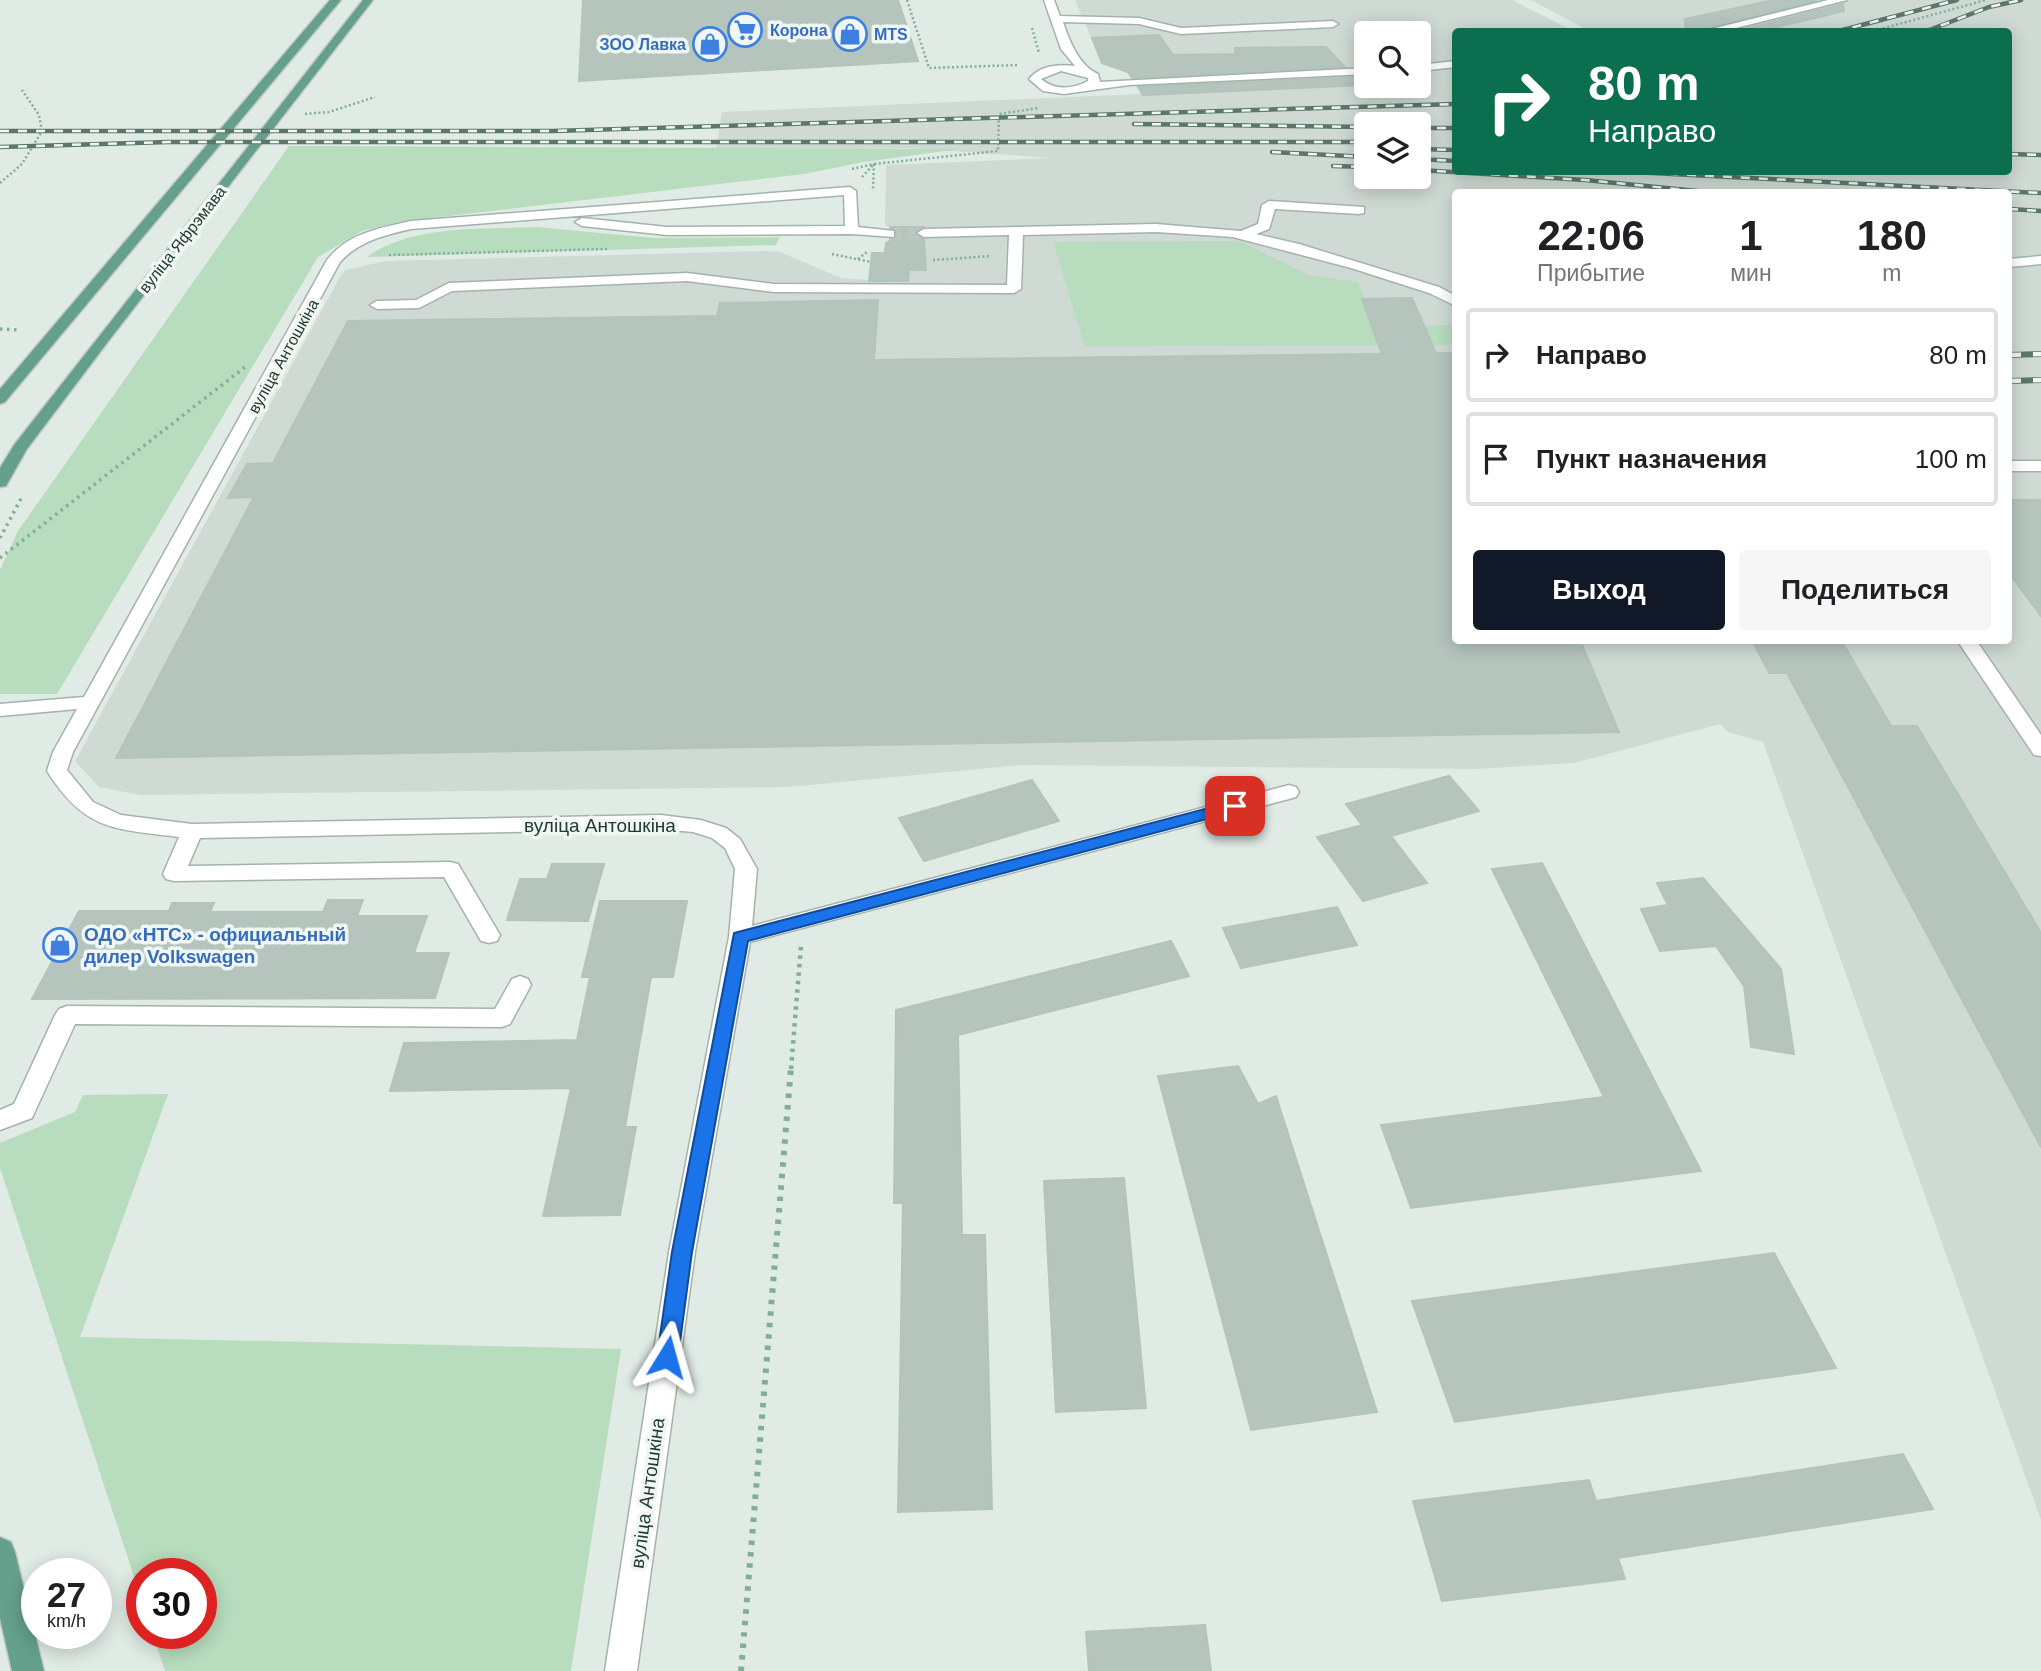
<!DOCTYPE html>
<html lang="ru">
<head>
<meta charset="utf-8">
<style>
	:root { --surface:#fff; --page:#f6f6f6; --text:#202124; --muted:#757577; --line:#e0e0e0; --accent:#111827 }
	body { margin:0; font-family:Arial,sans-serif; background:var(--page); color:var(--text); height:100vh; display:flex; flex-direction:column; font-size:26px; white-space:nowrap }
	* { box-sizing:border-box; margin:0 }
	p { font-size:23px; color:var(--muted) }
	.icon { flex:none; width:38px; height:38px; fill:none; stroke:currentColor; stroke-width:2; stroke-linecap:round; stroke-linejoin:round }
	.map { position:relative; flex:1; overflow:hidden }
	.sheet { position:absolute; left:1452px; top:189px; width:560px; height:455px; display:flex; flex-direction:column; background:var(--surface); border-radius:7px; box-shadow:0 4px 18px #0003 }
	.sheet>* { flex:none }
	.guide { position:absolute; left:1452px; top:28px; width:560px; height:147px; border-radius:7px; box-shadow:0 4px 18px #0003; background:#0b6e4f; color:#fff; overflow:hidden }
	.buttons { position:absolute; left:1354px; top:21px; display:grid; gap:14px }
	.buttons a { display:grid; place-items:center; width:77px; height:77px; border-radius:7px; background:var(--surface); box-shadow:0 4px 18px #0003; font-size:35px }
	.speed { position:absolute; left:21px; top:1558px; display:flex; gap:14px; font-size:35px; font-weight:700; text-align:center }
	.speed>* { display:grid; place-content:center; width:91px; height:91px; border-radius:50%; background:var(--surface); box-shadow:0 4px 18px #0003; line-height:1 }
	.speed small { font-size:18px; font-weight:400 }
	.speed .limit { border:10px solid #d22; background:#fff; color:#111 }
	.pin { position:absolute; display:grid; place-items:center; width:60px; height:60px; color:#fff; margin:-30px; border-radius:14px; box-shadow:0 4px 10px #0006 }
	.me { position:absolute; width:77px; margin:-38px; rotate:8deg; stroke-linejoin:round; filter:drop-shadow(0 0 5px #0008) }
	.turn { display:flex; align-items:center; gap:24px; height:147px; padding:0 21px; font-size:32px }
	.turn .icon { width:91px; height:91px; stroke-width:2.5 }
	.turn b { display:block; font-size:49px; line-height:60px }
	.eta { display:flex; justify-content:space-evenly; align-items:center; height:119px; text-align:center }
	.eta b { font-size:42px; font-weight:700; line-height:49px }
	.cta { display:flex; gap:14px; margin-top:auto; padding:14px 21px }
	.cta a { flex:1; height:80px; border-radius:7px; background:var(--accent); color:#fff; font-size:28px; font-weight:700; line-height:80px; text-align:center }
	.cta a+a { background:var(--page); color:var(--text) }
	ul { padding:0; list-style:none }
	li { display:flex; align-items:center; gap:21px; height:94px; margin:0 14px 10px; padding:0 7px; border:4px solid var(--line); border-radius:7px }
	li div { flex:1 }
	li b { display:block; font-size:26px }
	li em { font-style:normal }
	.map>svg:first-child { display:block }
</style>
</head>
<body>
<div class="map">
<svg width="2041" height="1671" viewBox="0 0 2041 1671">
	<rect width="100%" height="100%" fill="#e0ebe5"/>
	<path fill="#cedad3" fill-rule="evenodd" d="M1075,0H1512L1573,31L1456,32V172H2009V32L1589,31L1531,0H2041V211L2009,210V192H1456V640H2009V212L2041,213V1520L1763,742L1728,732L1720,724L1574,763L1475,769L1021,765L788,787L141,795L99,787L75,761L341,275L346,270L386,261L763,251L780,252L841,278L882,281L883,270H870L872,253H884L886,243L891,241L890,228L885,225L886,165L1053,158L906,148L716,150L722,112L1142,94L1139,89L1140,78L1102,63ZM1367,33H1419V86H1367ZM1367,124H1419V177H1367Z"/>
	<path fill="#b8dcbe" d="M289,146L960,149L863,162L804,174L398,222L362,231L318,257L57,694H0V570L18,531Z
		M537,227L653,238L780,237L776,245L367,257C409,225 485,229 537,227Z
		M1240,241L1308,275L1358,282L1377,327L1450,325L1456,335V345L1085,346L1053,242Z
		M168,1094L80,1337L621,1349L571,1671H165L152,1633H201V1573H142V1601L0,1168V1143L75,1112L83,1095Z"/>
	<path fill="#b5c5bd" stroke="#b2c4bb" stroke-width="2" d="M583,0H898L918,61L579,81Z
		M1774,0H1817L1697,32H1686L1685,19Z
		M1843,4L1844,11L1757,32H1733Z
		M1159,35L1173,55L1235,54V48L1326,47L1345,67L1132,78L1128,72L1102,63L1092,38Z
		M1356,77L1364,85L1143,95L1138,87Z
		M890,227H923L915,234L924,240L926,270H909L908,281H869L872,253H885L886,243L897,237L896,229Z
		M1412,298L1436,353H1456V640H1580L1619,732L116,758L254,497L228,498L247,464L273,463L348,321L717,316L720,303L878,300L874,360L1382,354L1362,299Z
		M2009,500H2041V616L2009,573Z
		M1752,640H1841L1891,726H1917L2041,933V1147L1787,673H1769Z
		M1449,776L1479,811L1391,836L1427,883L1363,901L1317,837L1362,825L1346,804Z
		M1032,780L1059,821L924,861L899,818Z
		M1542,863L1701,1171L1411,1208L1381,1125L1604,1097L1492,869Z
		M552,864H604L588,921L507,920L520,879H547Z
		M1703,878L1781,969L1794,1054L1751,1047L1744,986L1716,946L1660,951L1641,909L1668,905L1657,883Z
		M328,900H363L357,916H427L414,953H449L435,998L32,999L79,911H169L172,903H214L210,912H323Z
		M600,901H687L673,977H651L625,1127H636L620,1215L543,1216L571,1088L390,1091L404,1043L577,1040L590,977H582Z
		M1337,907L1357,945L1241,968L1223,928Z
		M1171,941L1189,976L958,1035L962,1235H985L992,1509L898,1512L903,1203H894L896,1010Z
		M1238,1066L1258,1104L1276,1096L1377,1412L1251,1430L1158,1076Z
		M1124,1178L1146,1408L1056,1412L1044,1181Z
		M1774,1253L1836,1368L1455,1422L1412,1301Z
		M1903,1454L1933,1509L1618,1558L1625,1579L1442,1601L1413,1501L1589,1480L1596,1501Z
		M1205,1625L1211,1671H1089L1086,1632Z"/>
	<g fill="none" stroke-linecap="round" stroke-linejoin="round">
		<path stroke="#bac8c1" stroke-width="12" stroke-dasharray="12 6" stroke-linecap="butt" d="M889,234L924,233"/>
		<g stroke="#a3b3ab" stroke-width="3">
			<path id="minor" d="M1044,0H1054L1060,16L1139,18L1181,28L1333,21L1338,24L1333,27L1181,34L1139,24L1063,22C1069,40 1079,66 1098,74L1100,82L1367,68V74L1129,85L1064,94L1043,91L1029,79C1040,65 1059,64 1075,66L1061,49ZM1061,71L1088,78V81C1073,89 1055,91 1041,79Z
				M1828,0H1847L1720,32H1699Z
				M1456,61V67L1419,71V65Z
				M850,187L856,191L858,227L894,231V237L852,234L667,235L582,226L575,222L582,218L667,227L845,226L844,195L411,229C385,235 359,241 340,262L73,752L67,770L93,802L121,815L192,824L661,815L701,820L726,828L740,839L757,869L752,926L1289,785L1296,787L1299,792L1296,797L1289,799L750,942L695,1252L637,1671H605L669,1252L729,937L735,869L725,848L712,838L693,832L661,829L200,838L188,866L450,862L458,864L500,935L497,941L489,943L481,941L444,877L174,881L166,879L163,874L179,837C114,829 85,831 47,771L53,752L77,709L0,716V704L84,697L327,260C348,233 380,228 411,221Z
				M1269,201L1364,207V213L1359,214L1275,209L1269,229L1256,234L1299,244L1439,287L1456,296V306L1429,293L1351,268L1233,237L1156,232L1023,235L1021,289L1014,293L774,292L687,281L452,291L419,308L377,309L370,305L377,301L416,300L449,283L687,273L774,284L1007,285L1009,235L924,237L917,233L924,229L1156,224L1241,231L1258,224L1262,205Z
				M2041,256V264L2009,267V259Z
				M2009,461H2041V471H2009Z
				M1957,640H1976L2041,735V756L2034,755Z
				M520,976L528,979L531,985L510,1024L502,1027L75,1024L32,1118L0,1130V1110L14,1104L55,1015L59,1009L67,1006L495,1009L512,979Z"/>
		</g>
		<g stroke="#c1c8c5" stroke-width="3">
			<path id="major" d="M330,0H341L5,402L0,404V389Z
				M363,0H373L110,339L27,449L6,486L0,487V468L14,445Z
				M0,1537L11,1542L15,1552L44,1671H12L0,1618Z"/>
		</g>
		<path stroke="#80ae9b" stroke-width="2.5" stroke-dasharray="2 2.5" stroke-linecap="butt" d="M907,0L929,68L1018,65
			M1032,28L1039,53
			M1870,32L1986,0
			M305,114L329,112L375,97
			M852,169L874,164L873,189
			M862,177L874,164L998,151L999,114L1039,108
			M0,183L22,164L42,131L39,115L22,90
			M832,254L871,262
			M389,255L607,249
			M858,259L867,252
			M933,260L991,256"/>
		<path stroke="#80ae9b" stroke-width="3.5" stroke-dasharray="2.5 4.5" stroke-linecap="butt" d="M0,329L21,330
			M0,538L23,495
			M0,558L245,367"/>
		<path stroke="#80ae9b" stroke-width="4.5" stroke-dasharray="3.5 5" stroke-linecap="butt" d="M791,1069L801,946"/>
		<path stroke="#80ae9b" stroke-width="6" stroke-dasharray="4.5 7" stroke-linecap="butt" d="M741,1671L791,1067"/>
		<use href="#minor" fill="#fff" fill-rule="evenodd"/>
		<use href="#major" fill="#64a08b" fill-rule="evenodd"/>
		<g stroke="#5b776c" stroke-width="4.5">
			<path id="rail-far1" d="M1835,32L1957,0
				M1924,32L1989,7L2021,0
				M1134,124L1367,127
				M1419,128H1456
				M0,131H553L1456,104
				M0,147L168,142H1367
				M1419,149L1456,150
				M1272,152L1367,157
				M2009,154L2041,155
				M1419,159L1456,161
				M1333,166L1367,167
				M1419,170L1585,180L1707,192
				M1633,172L2041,193
				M2009,209L2041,211"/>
		</g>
		<g stroke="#5b776c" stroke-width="6">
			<path id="rail" d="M2009,355L2041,354
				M2009,381L2041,380"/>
		</g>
		<use href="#rail-far1" stroke="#f0f7f3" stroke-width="2.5" stroke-dasharray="9" stroke-linecap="butt"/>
		<use href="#rail" stroke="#f0f7f3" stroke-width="4.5" stroke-dasharray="12" stroke-linecap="butt"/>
	</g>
	<path fill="#1a73e8" stroke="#114b97" stroke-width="2" d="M1235,801L1243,806L1241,810L748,941L692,1252L678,1357L674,1363L667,1366L660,1363L657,1357L672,1252L734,933Z"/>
	<defs>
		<g id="supermarket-ring" transform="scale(1.75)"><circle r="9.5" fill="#f0f7f3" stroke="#3f7fe0" stroke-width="1.5"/><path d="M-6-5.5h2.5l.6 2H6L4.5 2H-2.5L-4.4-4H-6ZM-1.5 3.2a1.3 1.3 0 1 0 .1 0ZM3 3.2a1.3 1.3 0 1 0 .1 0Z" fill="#3f7fe0"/></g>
		<g id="shop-ring" transform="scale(1.75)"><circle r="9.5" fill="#f0f7f3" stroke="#3f7fe0" stroke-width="1.5"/><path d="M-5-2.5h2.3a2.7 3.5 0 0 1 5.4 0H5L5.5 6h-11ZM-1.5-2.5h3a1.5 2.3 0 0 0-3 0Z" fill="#3f7fe0"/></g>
	</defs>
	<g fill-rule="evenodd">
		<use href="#supermarket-ring" x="745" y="30"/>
		<use href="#shop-ring" x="850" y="34"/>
		<use href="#shop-ring" x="710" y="44"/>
		<use href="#shop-ring" x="60" y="945"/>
	</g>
	<g text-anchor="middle" stroke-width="7" stroke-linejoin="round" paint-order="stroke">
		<g font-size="16" font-weight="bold" fill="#366cbe" stroke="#f0f7f3" text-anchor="start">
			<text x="770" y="36">Корона</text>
			<text x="874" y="40">MTS</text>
			<text x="686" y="50" text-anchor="end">ЗОО Лавка</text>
		</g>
		<g font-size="16" fill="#213b31" stroke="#f0f7f3">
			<text transform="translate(182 239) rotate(-52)" y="6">вуліца Яфрэмава</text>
			<text transform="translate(283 356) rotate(-61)" y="6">вуліца Антошкіна</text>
		</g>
		<g font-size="19" fill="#213b31" stroke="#f0f7f3">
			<text x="600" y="832">вуліца Антошкіна</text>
			<text transform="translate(647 1493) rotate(-82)" y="7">вуліца Антошкіна</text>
		</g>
		<g font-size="19" font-weight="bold" fill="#366cbe" stroke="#f0f7f3" text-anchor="start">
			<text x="84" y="941">ОДО «НТС» - официальный<tspan x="84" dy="22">дилер Volkswagen</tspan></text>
		</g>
	</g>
</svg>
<div class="buttons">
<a><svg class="icon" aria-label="search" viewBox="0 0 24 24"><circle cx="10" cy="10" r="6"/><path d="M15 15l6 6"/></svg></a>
<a><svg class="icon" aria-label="layers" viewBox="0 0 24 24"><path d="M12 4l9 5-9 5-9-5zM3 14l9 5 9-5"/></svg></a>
</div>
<div class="speed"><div>27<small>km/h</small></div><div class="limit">30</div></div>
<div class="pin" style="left:1235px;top:806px;background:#d93025"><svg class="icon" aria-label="arrive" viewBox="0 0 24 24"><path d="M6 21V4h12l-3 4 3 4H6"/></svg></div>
<svg class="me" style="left:667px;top:1357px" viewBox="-20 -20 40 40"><path d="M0-17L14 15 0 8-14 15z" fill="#1a73e8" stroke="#fff" stroke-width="4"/></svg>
<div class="guide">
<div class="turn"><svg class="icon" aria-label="right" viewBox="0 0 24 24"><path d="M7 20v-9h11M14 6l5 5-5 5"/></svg><div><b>80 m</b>Направо</div></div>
</div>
<section class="sheet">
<div class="eta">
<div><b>22:06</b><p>Прибытие</p></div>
<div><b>1</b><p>мин</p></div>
<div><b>180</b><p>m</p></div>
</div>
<ul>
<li><svg class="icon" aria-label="right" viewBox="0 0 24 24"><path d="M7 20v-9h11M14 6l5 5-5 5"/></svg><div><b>Направо</b></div><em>80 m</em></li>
<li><svg class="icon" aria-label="arrive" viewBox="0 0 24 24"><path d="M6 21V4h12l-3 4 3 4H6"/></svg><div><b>Пункт назначения</b></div><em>100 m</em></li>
</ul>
<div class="cta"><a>Выход</a><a>Поделиться</a></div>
</section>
</div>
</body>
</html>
